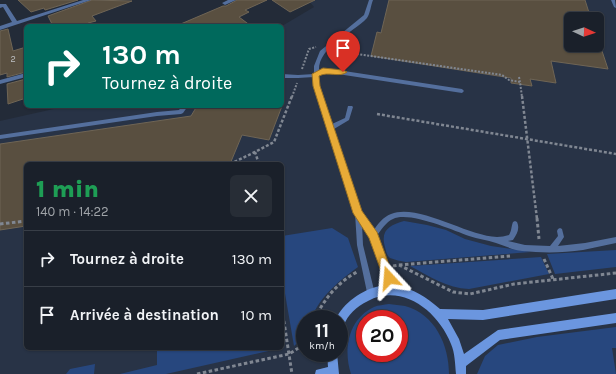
<!DOCTYPE html>
<html lang="fr">
<head>
<meta charset="utf-8">
<style>
	:root { --surface:#1a202a; --page:#272d36; --text:#f1f3f6; --muted:#9fa3a8; --line:#383e47 }
	body { margin:0; font-family:Karla,sans-serif; background:var(--page); color:var(--text); height:100vh; display:flex; flex-direction:column; font-size:15px; white-space:nowrap }
	* { box-sizing:border-box; margin:0 }
	p { font-size:13px; color:var(--muted) }
	.icon { flex:none; width:22px; height:22px; fill:none; stroke:currentColor; stroke-width:2; stroke-linecap:round; stroke-linejoin:round }
	.map { position:relative; flex:1; overflow:hidden }
	.sheet { position:absolute; left:24px; top:162px; width:260px; height:188px; display:flex; flex-direction:column; background:var(--surface); border-radius:6px; box-shadow:0 1px 3px #0004,0 0 0 1px var(--line) }
	.sheet>* { flex:none }
	.banner { position:absolute; left:24px; top:24px; width:260px; height:84px; border-radius:6px; box-shadow:0 1px 3px #0004,0 0 0 1px var(--line); background:#00695c; color:#fff; overflow:hidden }
	.needle { width:26px; rotate:93deg }
	.fabs { position:absolute; left:564px; top:12px; display:grid; gap:8px }
	.fabs a { display:grid; place-items:center; width:40px; height:40px; border-radius:6px; background:var(--surface); box-shadow:0 1px 3px #0004,0 0 0 1px var(--line); font-size:20px }
	.speed { position:absolute; left:296px; top:310px; display:flex; gap:8px; font-size:20px; font-weight:700; text-align:center }
	.speed>* { display:grid; place-content:center; width:52px; height:52px; border-radius:50%; background:var(--surface); box-shadow:0 1px 3px #0004,0 0 0 1px var(--line); line-height:1 }
	.speed small { font-size:10px; font-weight:400 }
	.speed .limit { border:6px solid #d22; background:#fff; color:#111 }
	.pin { position:absolute; display:grid; place-items:center; width:34px; height:34px; color:#fff; margin:-41px -17px; border-radius:50% 50% 50% 0; rotate:-45deg; box-shadow:0 0 4px #0007 }
	.pin .icon { rotate:45deg }
	.me { position:absolute; width:44px; margin:-22px; rotate:341deg; stroke-linejoin:round; filter:drop-shadow(0 0 3px #0008) }
	.turn { display:flex; align-items:center; gap:14px; height:84px; padding:0 12px; font-size:18px }
	.turn .icon { width:52px; height:52px; stroke-width:2.5 }
	.turn b { display:block; font-size:28px; line-height:34px }
	.round { display:grid; place-items:center; flex:none; width:42px; height:42px; border-radius:6px; background:var(--page) }
	.headline { display:flex; align-items:center; justify-content:space-between; height:68px; padding:0 12px }
	h1 { font-size:24px; font-weight:800; line-height:30px; color:#1e9e55 }
	ul { padding:0; list-style:none }
	li { display:flex; align-items:center; gap:12px; height:56px; padding:0 12px; border-top:1px solid var(--line) }
	li div { flex:1 }
	li b { display:block; font-size:15px }
	li em { font-style:normal }
	.map>svg:first-child { display:block }
</style>
</head>
<body>
<div class="map">
<svg width="616" height="374" viewBox="0 0 616 374">
	<rect width="100%" height="100%" fill="#232b38"/>
	<path fill="#283346" fill-rule="evenodd" d="M308,0H616V374H0V121L67,106H282V26L314,7ZM571,19H597V45H571ZM26,164H282V348H26ZM305,319H339V353H305ZM365,319H399V353H365Z"/>
	<path fill="#27477e" fill-rule="evenodd" d="M404,221L427,225L446,230L465,239L491,246L531,252L406,262C401,261 395,260 390,258C387,256 386,251 385,247C380,230 390,225 404,221Z
		M332,228L348,238L358,267C338,282 321,295 311,319H305V336L294,346L282,276V236Z
		M616,250V267L555,274L547,254Z
		M541,257L549,274L469,289C447,288 429,276 410,266Z
		M389,304C394,305 400,305 405,306C435,314 449,345 449,374H351C343,350 348,319 374,307C378,305 384,305 389,304ZM365,319H399V353H365Z
		M616,327V348H612L616,374H477L485,356L498,345L537,337Z
		M163,348H282L166,374H120L157,365V349Z
		M95,364L94,374H66L70,369Z"/>
	<path fill="#594f40" stroke="#6f6555" d="M18,0H78L45,10L44,8L31,12Z
		M92,0L132,1L92,16L96,21L88,23L90,26H53L48,16Z
		M237,0H267L245,10L249,12L239,17L251,26H176L223,6H226Z
		M272,0H315L290,12Z
		M389,0H585L591,19H571V45H600L608,69L551,61L556,83L530,79L532,86L511,83V78L371,56L377,32L381,33Z
		M8,29L13,51L26,47V72L7,77V73L0,75V31Z
		M26,79V98L8,104L7,84Z
		M197,106H282L269,140L242,135L230,164H26V226L0,230V144L191,116Z"/>
	<g fill="none" stroke-linecap="round" stroke-linejoin="round">
		<path stroke="#808792" stroke-width="2" stroke-dasharray="2 1.5" stroke-linecap="butt" d="M336,51L502,75L509,80L520,82L522,97
			M302,69L309,49L316,47
			M519,77L520,82
			M292,97L297,83"/>
		<path stroke="#808792" stroke-width="2.5" stroke-dasharray="3 2" stroke-linecap="butt" d="M522,96L537,219
			M377,114L616,154
			M230,164L255,152
			M259,164L255,152L274,142L292,96"/>
		<path stroke="#808792" stroke-width="3" stroke-dasharray="3.5 2.5" stroke-linecap="butt" d="M537,218L539,239
			M0,224L26,221
			M544,259L553,279
			M399,265L510,256
			M393,266L399,265L453,292L470,294L514,284L616,273
			M282,309L292,374
			M315,319C323,300 338,282 357,272
			M197,374L289,354L305,344"/>
		<path fill="#546f9d" fill-rule="evenodd" d="M369,0H373C371,5 370,14 367,18C352,34 317,47 319,72L331,69L462,89L464,91L462,93L331,73L319,75V85L332,124L345,118L348,106H352L353,107L349,120L334,129L361,212L373,231C378,224 383,217 391,214C418,203 467,236 497,237C501,237 505,236 509,235C512,230 511,227 513,222L515,221L517,222C520,229 517,234 513,240L508,241L525,245L550,246L558,236L557,231L558,229L560,228L562,229L564,237L558,246L585,243L616,237V243C605,245 594,248 583,250C563,253 542,253 522,251C513,250 505,246 496,243C487,240 478,239 469,236C452,230 409,211 393,219C386,222 381,230 376,237L397,291L396,294L393,295L390,294L389,291L370,237L362,224L363,245L375,294L374,297L371,298L368,297L357,245L355,213L327,128L315,85L314,77C303,78 293,78 282,78V74L298,75L314,74V66L320,51L364,15Z
			M611,0H615L616,8L614,7Z
			M182,106H188L183,113L181,114L157,116L0,139V135L157,112L179,110Z"/>
		<path fill="#546f9d" fill-rule="evenodd" d="M83,0H91L0,30V26L12,22L3,7L0,8V4H6L17,21Z
			M228,0H236L225,5L222,3Z
			M26,73V77L0,84V80Z"/>
		<path fill="#6b96df" fill-rule="evenodd" d="M395,285C415,290 425,296 440,309L483,310L616,289V299L483,320L448,319L459,339L464,354L498,330L616,313V323L500,340L466,366V374H456C455,364 455,353 451,344C438,311 402,283 368,301C356,307 348,314 343,327L339,328V319H336C342,304 363,289 380,286C385,285 390,286 395,285Z
			M327,353H337L339,374H315L316,370L328,367Z"/>
	</g>
	<path fill="#e8ab37" stroke="#976f24" d="M323,68L343,70L347,72C340,78 328,71 319,76L320,86L362,211L377,232L394,278L393,282L389,284L385,282L369,238L353,213L313,86L312,74Z"/>
	<g text-anchor="middle" stroke-width="4" stroke-linejoin="round" paint-order="stroke">
		<g font-size="9" fill="#bec0c3">
			<text x="13" y="62">2</text>
		</g>
	</g>
</svg>
<div class="fabs">
<a><svg class="needle" viewBox="-14 -14 28 28"><path d="M0-13l5 13h-10z" fill="#e53935"/><path d="M0 13l5-13h-10z" fill="#9fa3a8"/></svg></a>
</div>
<div class="speed"><div>11<small>km/h</small></div><div class="limit">20</div></div>
<div class="pin" style="left:343px;top:72px;background:#d93025"><svg class="icon" aria-label="arrive" viewBox="0 0 24 24"><path d="M6 21V4h12l-3 4 3 4H6"/></svg></div>
<svg class="me" style="left:389px;top:278px" viewBox="-20 -20 40 40"><path d="M0-17L14 15 0 8-14 15z" fill="#e8ab37" stroke="#fff" stroke-width="4"/></svg>
<div class="banner">
<div class="turn"><svg class="icon" aria-label="right" viewBox="0 0 24 24"><path d="M7 20v-9h11M14 6l5 5-5 5"/></svg><div><b>130 m</b>Tournez à droite</div></div>
</div>
<section class="sheet">
<div class="headline"><div><h1>1 min</h1><p>140 m · 14:22</p></div><a class="round"><svg class="icon" aria-label="close" viewBox="0 0 24 24"><path d="M6 6l12 12M18 6L6 18"/></svg></a></div>
<ul>
<li><svg class="icon" aria-label="right" viewBox="0 0 24 24"><path d="M7 20v-9h11M14 6l5 5-5 5"/></svg><div><b>Tournez à droite</b></div><em>130 m</em></li>
<li><svg class="icon" aria-label="arrive" viewBox="0 0 24 24"><path d="M6 21V4h12l-3 4 3 4H6"/></svg><div><b>Arrivée à destination</b></div><em>10 m</em></li>
</ul>
</section>
</div>
</body>
</html>
